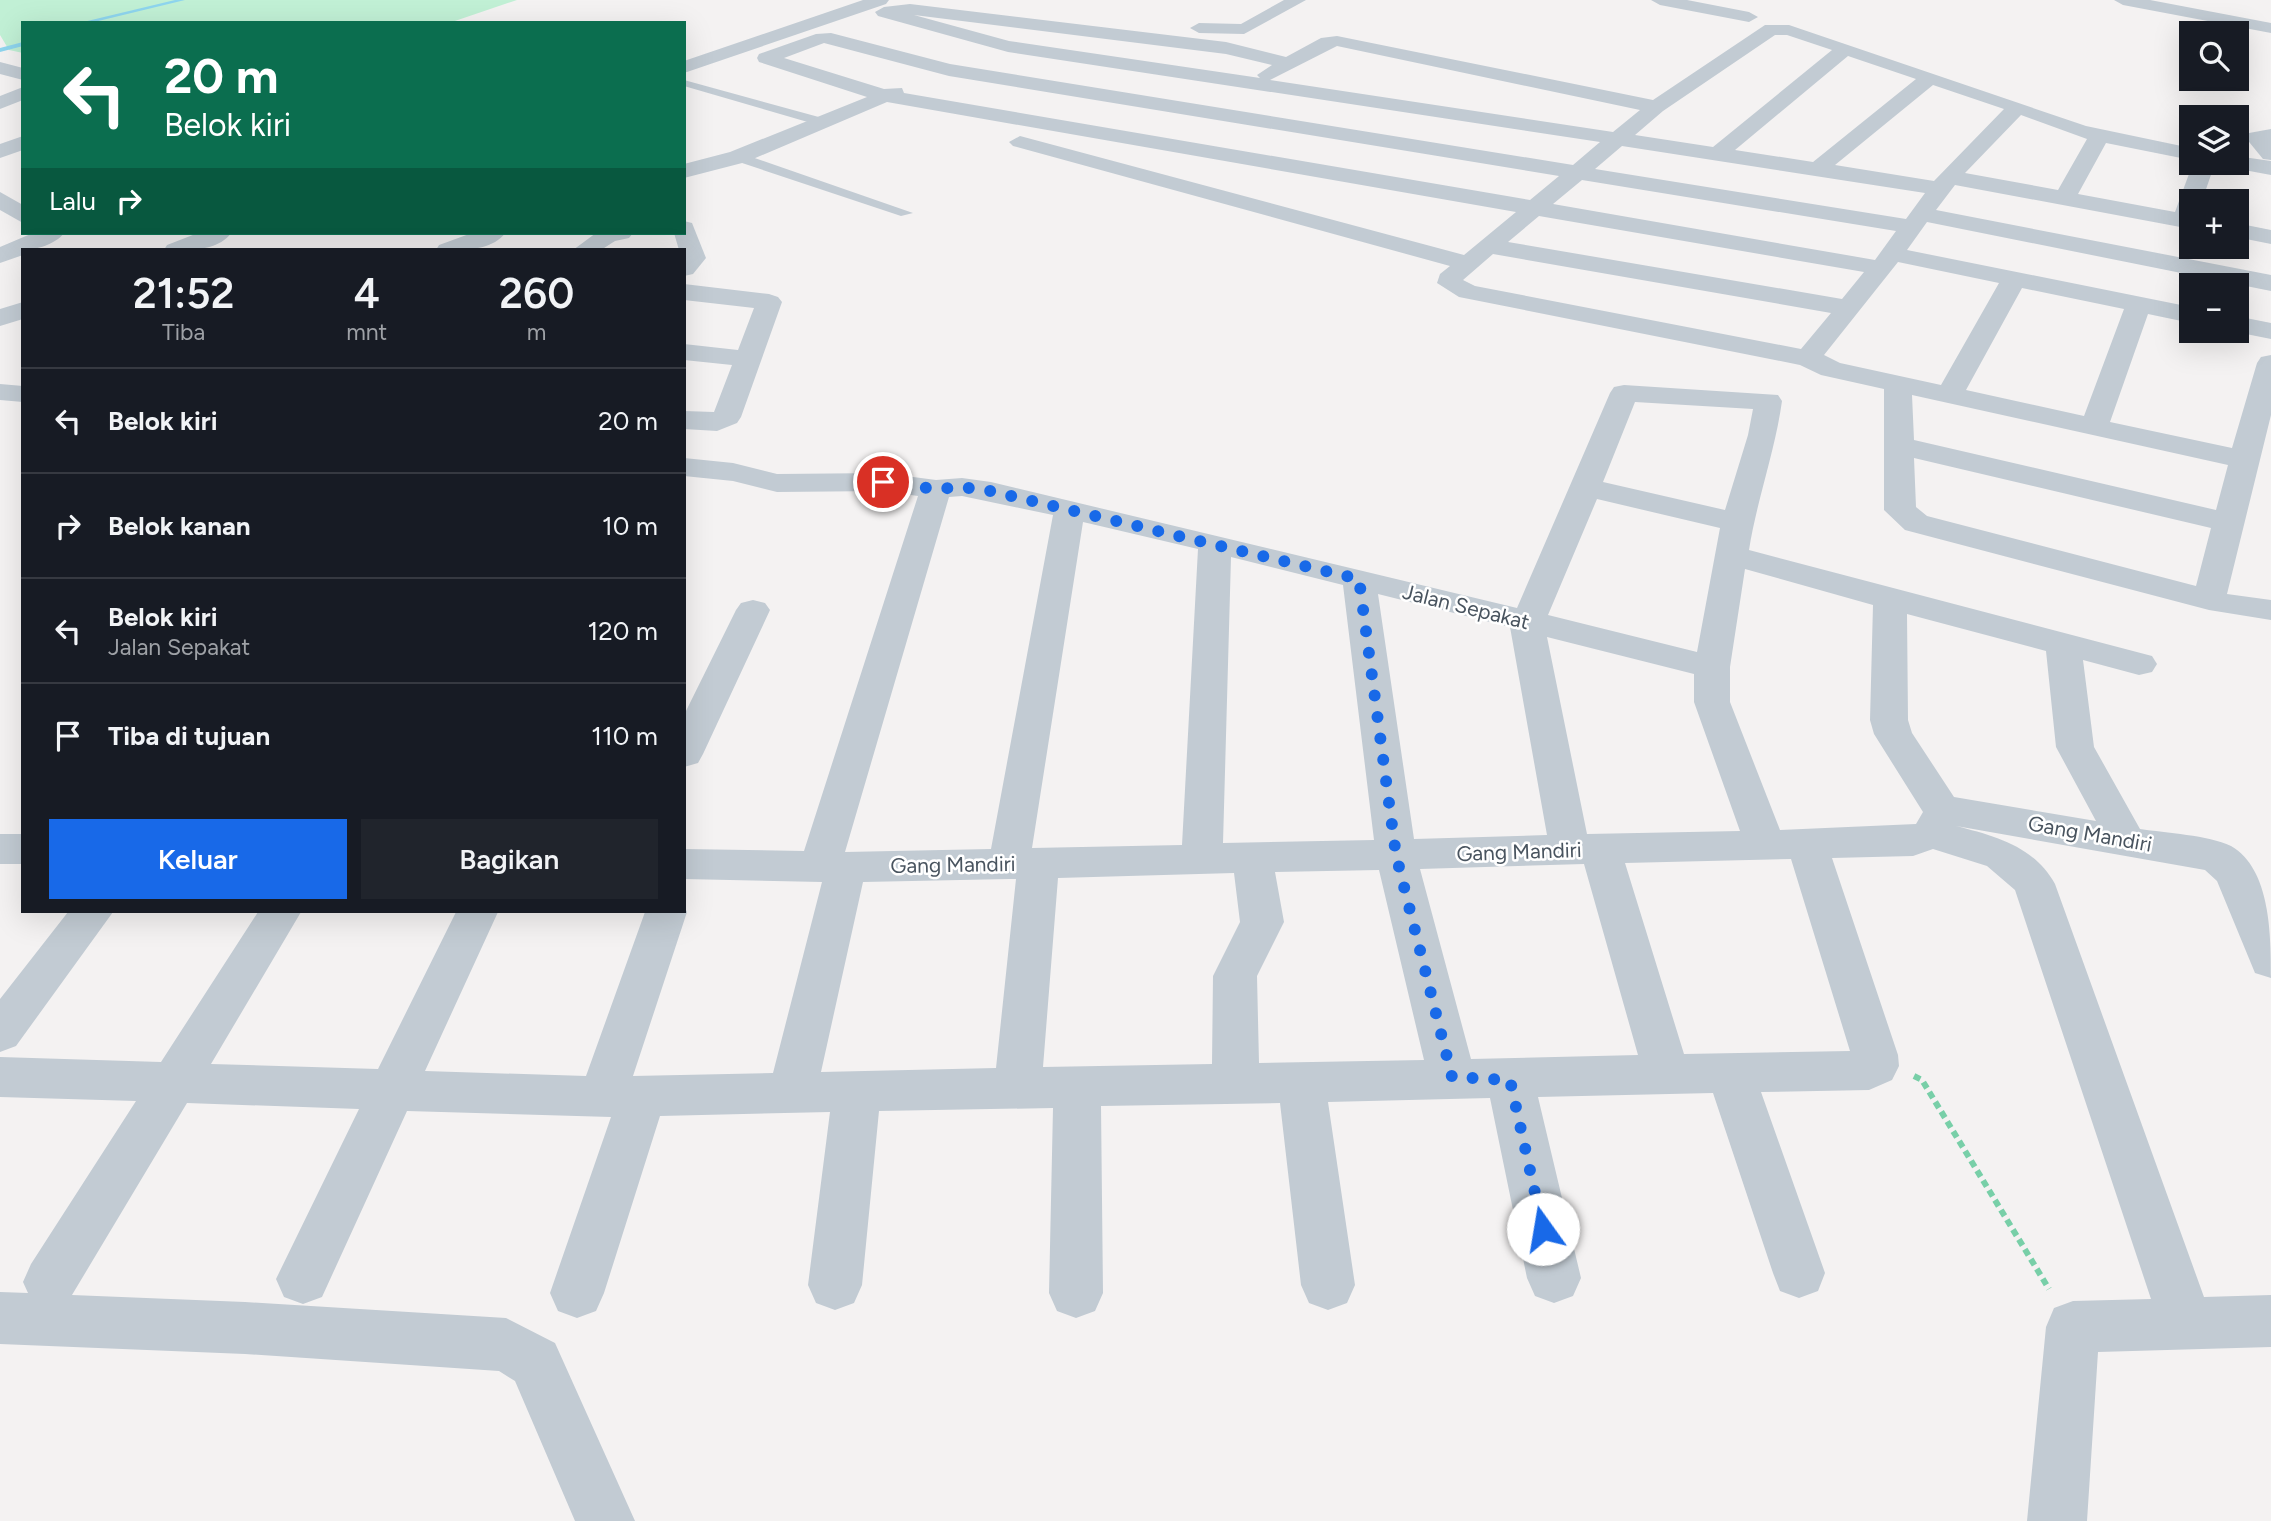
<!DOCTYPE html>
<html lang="id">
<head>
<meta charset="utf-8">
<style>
	:root { --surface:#171b24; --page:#20242c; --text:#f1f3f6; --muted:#9ea1a6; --line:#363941; --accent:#1869e8 }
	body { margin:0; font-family:Figtree,sans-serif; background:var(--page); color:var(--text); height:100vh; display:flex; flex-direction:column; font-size:26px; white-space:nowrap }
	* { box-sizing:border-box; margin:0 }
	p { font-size:23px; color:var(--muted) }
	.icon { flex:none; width:38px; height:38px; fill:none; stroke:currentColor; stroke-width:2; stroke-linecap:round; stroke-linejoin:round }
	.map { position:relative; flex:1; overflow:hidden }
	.panel { position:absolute; left:21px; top:248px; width:665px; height:665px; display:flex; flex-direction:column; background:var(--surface); border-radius:0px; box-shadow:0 7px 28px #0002 }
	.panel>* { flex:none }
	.top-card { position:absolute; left:21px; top:21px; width:665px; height:214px; border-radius:0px; box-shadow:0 7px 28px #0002; background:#0b6e4f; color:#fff; overflow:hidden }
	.buttons { position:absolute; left:2179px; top:21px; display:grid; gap:14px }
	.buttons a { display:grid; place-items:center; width:70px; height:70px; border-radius:0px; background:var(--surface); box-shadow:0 7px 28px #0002; font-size:35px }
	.pin { position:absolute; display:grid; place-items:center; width:60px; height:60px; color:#fff; margin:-30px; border:4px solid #fff; border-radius:50%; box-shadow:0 2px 7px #0007 }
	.me { position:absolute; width:77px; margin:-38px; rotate:347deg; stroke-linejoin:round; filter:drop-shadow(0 0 5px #0008) }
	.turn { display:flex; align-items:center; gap:24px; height:147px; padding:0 28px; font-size:32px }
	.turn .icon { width:91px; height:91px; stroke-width:2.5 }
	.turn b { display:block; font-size:49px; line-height:60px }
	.then { display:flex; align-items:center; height:66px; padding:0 28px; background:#0003; gap:14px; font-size:26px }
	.eta { display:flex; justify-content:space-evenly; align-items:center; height:119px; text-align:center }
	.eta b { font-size:42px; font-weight:600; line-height:49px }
	.action { display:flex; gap:14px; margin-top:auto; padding:14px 28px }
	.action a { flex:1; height:80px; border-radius:0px; background:var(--accent); color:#fff; font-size:28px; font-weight:600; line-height:80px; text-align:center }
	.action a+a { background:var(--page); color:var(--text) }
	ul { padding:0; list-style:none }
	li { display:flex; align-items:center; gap:21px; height:105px; padding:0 28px; border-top:2px solid var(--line) }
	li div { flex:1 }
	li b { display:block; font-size:26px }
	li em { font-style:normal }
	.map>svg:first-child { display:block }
</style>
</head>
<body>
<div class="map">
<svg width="2271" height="1521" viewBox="0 0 2271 1521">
	<rect width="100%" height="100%" fill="#f4f2f2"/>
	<path fill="#c1f0d5" d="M0,0H517L449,23H23V53L9,50L0,35Z"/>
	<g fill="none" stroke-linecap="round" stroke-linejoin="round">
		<path fill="#8ed5ee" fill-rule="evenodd" d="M175,0H185L90,23H79Z
			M23,42V46L0,52V48Z"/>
		<path stroke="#78cfa8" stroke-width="6" stroke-dasharray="7 4.5" stroke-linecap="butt" d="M1914,1076L1922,1080L2049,1289"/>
		<path fill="#c2cbd3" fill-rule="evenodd" d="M684,80L826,119L828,122L818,125L684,86Z
			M733,154H743L913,213L901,216L733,160Z"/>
		<path fill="#c2cbd3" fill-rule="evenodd" d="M863,0H889L886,4L684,73V61Z
			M1284,0H1306L1244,34L1199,33L1190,28L1199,23L1241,24Z
			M1651,0H1687L1749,12L1758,17L1749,22L1660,5Z
			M2114,0H2150L2271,23V33L2123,5Z
			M910,4L1226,42L1286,57L1321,38L1337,36L1653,100L1765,25H1789L2086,126L2191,148V160L2106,143L2078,194L2175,212L2193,163H2215L2202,201H2191V229L1955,185L1936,210L2271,275V291L1927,222L1907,250L2191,307V323L2148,314L2110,422L2232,448L2257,363L2261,357L2271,355V415L2227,594L2271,600V620L2209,610L1905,530L1884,510V389L1821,375L1800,365L1459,297L1437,283L1440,274L1450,266L1013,146L1009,142L1020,136L1464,255L1516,212L887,102L746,162L684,178V164L730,152L867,97L759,62L757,58L759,54L816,34L831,33L950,64L1573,165L1600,142L1008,52L878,16L875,12L884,7ZM914,15L1226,54L1272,65L1257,75L1260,78L1009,41ZM1775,35H1787L1832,50L1713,147L1635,135L1663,111ZM824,43L949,76L1559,176L1530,200L904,93L902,88L884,89L784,58ZM1337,46L1640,110L1613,132L1270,80ZM1848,56L1916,79L1813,162L1735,150ZM1933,85L2004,109L1934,181L1835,165ZM2021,115L2087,139L2058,190L1965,173ZM1622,146L1925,193L1906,219L1595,169ZM1582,180L1896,231L1875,260L1553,204ZM1539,216L1864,272L1842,299L1508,242ZM1493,254L1831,313L1801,349L1475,286L1463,280ZM1898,262L1999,283L1941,385L1840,363L1824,355ZM2022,288L2124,309L2084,416L1966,390ZM1912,395L2228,465L2216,510L1914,440ZM1914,458L2211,528L2196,586L1927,516L1916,507Z
			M0,62L23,68V80L0,74Z
			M23,87V100L0,109V96Z
			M2271,129V160L2263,159L2245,137L2249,133Z
			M23,136V150L0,158V144Z
			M2236,156L2271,161V175L2228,167L2226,163H2236Z
			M0,192L23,205V223L0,210Z
			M684,221L692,223L706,258L693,274L684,276V250H679L674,233H684Z
			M2236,223L2271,230V244L2236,237Z
			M33,233H64C56,244 36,250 23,250V255L0,263V247Z
			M198,233H231C218,252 184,251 164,250L167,245Z
			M472,233H505C492,252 456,251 436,250L439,245Z
			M596,233H633L629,238L615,241L601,250H573Z
			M684,284L769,294L778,297L782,302L741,417L737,423L717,431L684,429V411L714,412L732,365L684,360V344L738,350L754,308L684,300Z
			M23,302V319L0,326V309Z
			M2236,316L2271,323V339L2231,331H2236Z
			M0,384L23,386V402L0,400Z
			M1624,385L1778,395L1782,401C1775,452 1757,499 1749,550L2152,656L2157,664L2152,672L2139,675L2083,660L2094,747L2140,829C2166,833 2208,835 2231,846C2271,869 2271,936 2271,978L2255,973L2217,881L2205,870L1956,826C1995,836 2034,846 2055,884L2204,1297L2271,1295V1347L2098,1352L2087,1521H2027L2046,1327L2054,1308L2073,1301L2151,1299L2015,890L1987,866L1933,849L1913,856L1832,858L1898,1055L1899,1066L1892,1080L1869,1090L1761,1092L1825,1273L1818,1291L1799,1298L1780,1291L1773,1273L1713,1093L1538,1097L1581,1278L1573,1296L1554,1303L1535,1296L1527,1278L1490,1098L1328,1102L1355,1285L1347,1303L1328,1310L1309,1303L1301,1285L1280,1103L1101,1106L1103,1293L1095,1311L1076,1318L1057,1311L1049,1293L1053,1108L879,1111L862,1285L854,1303L835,1310L816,1303L808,1285L830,1112L660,1116L604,1293L596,1311L577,1318L558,1311L550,1293L611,1117L407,1111L322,1297L303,1304L284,1297L276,1279L359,1109L187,1103L72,1295L245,1302L506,1318L555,1343L635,1521H575L515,1381L499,1371L245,1354L0,1344V1292L28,1293L23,1282L31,1264L136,1101L0,1097V1057L161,1062L258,912H301L211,1064L378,1069L456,912H498L425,1071L586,1076L645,912H684V906L687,912L633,1076L773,1073L822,882L684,879V849L804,851L918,496L883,491L777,492L733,481L684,476V458L733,463L777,474L883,473L936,480L962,478L991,482L1517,608L1610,393L1614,387ZM1635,402L1753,409L1748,435L1725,510L1603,482ZM962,496L1053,515L991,849L845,852L949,497ZM1597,499L1720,528L1697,652L1548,615ZM1083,522L1198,549L1182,845L1032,848ZM1231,557L1343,585L1374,840L1223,843ZM1745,569L1873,605L1870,720L1874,734L1923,812L1916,824L1780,830L1730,702V667ZM1378,594L1510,627L1547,835L1414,839ZM1907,614L2046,651L2056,747L2096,821L1954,797L1912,733L1908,720ZM1547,637L1694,674V702L1740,831L1587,834ZM1791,859L1850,1051L1684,1054L1625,863ZM1584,864L1638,1055L1471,1059L1420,869ZM1379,870L1424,1060L1259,1063L1257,976L1284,922L1275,872ZM1234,873L1240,922L1213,976L1212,1064L1043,1067L1058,878ZM1009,879H1016L996,1068L821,1072L863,882Z
			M753,600L765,603L770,610L703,754L698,763L684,767V715L736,610L741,603Z
			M0,834H23V864H0Z
			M68,912H113L16,1046L0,1052V999Z"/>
	</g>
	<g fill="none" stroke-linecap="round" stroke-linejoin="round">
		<path stroke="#1869e8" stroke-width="12" stroke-dasharray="0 21.6" d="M883,482L936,489L962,487L990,491L1359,579L1396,855L1452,1077L1510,1080L1543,1229"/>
	</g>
	<g text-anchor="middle" stroke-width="5" stroke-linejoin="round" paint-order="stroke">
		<g font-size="21" fill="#49545f" stroke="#fff">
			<text transform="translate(1466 607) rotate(14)" y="7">Jalan Sepakat</text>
			<text transform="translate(2090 834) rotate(10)" y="7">Gang Mandiri</text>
			<text transform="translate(1519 852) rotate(-2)" y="7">Gang Mandiri</text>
			<text transform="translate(953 865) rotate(-1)" y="7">Gang Mandiri</text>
		</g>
	</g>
</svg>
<div class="buttons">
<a><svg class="icon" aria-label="search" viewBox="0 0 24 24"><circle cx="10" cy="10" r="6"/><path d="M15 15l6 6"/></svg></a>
<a><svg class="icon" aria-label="layers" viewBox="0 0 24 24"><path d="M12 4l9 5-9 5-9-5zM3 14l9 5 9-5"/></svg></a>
<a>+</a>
<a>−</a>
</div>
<div class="pin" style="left:883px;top:482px;background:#d93025"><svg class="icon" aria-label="arrive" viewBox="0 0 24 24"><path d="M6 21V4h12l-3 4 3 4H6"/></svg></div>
<svg class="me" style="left:1543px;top:1229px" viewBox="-20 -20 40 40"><circle r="19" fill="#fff"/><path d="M0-13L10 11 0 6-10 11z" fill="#1869e8"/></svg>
<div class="top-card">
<div class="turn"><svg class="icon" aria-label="left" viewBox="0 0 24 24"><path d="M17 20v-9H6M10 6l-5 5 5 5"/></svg><div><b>20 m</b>Belok kiri</div></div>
<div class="then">Lalu<svg class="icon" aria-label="right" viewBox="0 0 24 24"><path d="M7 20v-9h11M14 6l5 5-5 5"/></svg></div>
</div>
<section class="panel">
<div class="eta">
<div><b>21:52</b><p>Tiba</p></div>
<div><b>4</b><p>mnt</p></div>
<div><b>260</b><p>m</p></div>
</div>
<ul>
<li><svg class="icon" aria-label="left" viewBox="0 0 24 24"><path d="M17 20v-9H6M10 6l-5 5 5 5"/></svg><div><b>Belok kiri</b></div><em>20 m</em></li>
<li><svg class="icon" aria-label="right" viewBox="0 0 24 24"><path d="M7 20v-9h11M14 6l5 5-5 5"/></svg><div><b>Belok kanan</b></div><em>10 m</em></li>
<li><svg class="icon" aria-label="left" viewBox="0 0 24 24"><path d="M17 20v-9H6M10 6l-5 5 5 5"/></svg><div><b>Belok kiri</b><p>Jalan Sepakat</p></div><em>120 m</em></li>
<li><svg class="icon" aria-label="arrive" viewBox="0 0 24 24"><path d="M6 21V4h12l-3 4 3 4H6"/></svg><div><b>Tiba di tujuan</b></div><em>110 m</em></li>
</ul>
<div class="action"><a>Keluar</a><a>Bagikan</a></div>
</section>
</div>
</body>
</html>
